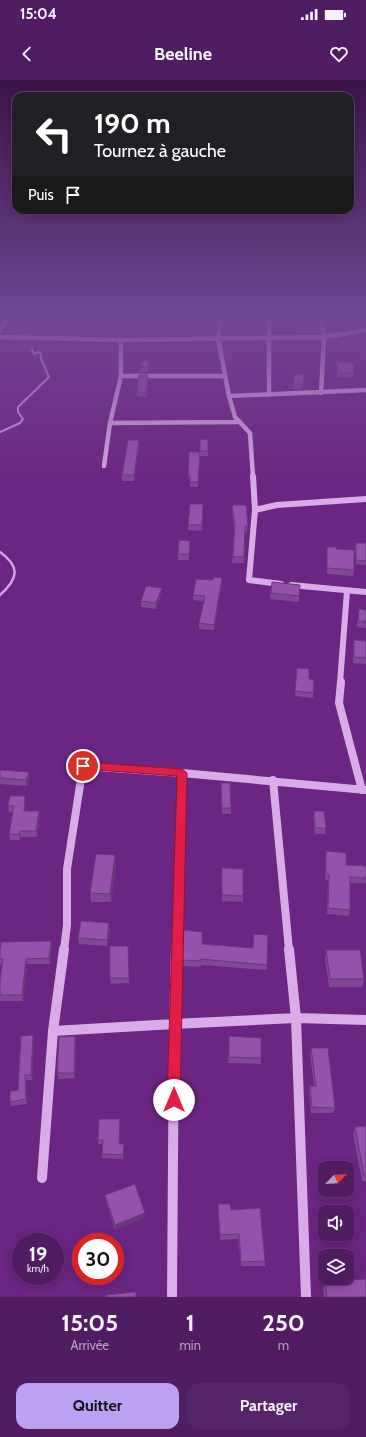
<!DOCTYPE html>
<html lang="fr">
<head>
<meta charset="utf-8">
<style>
	:root { --surface:#501c62; --page:#562568; --text:#f1f3f6; --muted:#b4a1be; --line:#673a77; --accent:#bca0f2 }
	body { margin:0; font-family:Cabin,sans-serif; background:var(--page); color:var(--text); height:100vh; display:flex; flex-direction:column; font-size:15px; white-space:nowrap }
	* { box-sizing:border-box; margin:0 }
	p { font-size:13px; color:var(--muted) }
	.icon { flex:none; width:22px; height:22px; fill:none; stroke:currentColor; stroke-width:2; stroke-linecap:round; stroke-linejoin:round }
	.map { position:relative; height:1217px; overflow:hidden }
	.side { display:flex; flex-direction:column; background:var(--surface); flex:1 }
	.side>* { flex:none }
	.guide { position:absolute; left:12px; top:12px; width:342px; height:122px; border-radius:12px; box-shadow:0 2px 10px #0003,0 0 0 1px var(--line); background:#202124; color:#fff; overflow:hidden }
	.needle { width:26px; rotate:66deg }
	.fabs { position:absolute; left:318px; top:1081px; display:grid; gap:8px }
	.fabs a { display:grid; place-items:center; width:36px; height:36px; border-radius:8px; background:var(--surface); box-shadow:0 2px 10px #0003,0 0 0 1px var(--line); font-size:20px }
	.speed { position:absolute; left:12px; top:1153px; display:flex; gap:8px; font-size:20px; font-weight:700; text-align:center }
	.speed>* { display:grid; place-content:center; width:52px; height:52px; border-radius:50%; background:var(--surface); box-shadow:0 2px 10px #0003,0 0 0 1px var(--line); line-height:1 }
	.speed small { font-size:10px; font-weight:400 }
	.speed .limit { border:6px solid #d22; background:#fff; color:#111 }
	.pin { position:absolute; display:grid; place-items:center; width:34px; height:34px; color:#fff; margin:-17px; border:2px solid #fff; border-radius:50%; box-shadow:0 1px 4px #0007 }
	.me { position:absolute; width:44px; margin:-22px; rotate:0deg; stroke-linejoin:round; filter:drop-shadow(0 0 3px #0008) }
	.turn { display:flex; align-items:center; gap:14px; height:84px; padding:0 16px; font-size:18px }
	.turn .icon { width:52px; height:52px; stroke-width:2.5 }
	.turn b { display:block; font-size:28px; line-height:34px }
	.then { display:flex; align-items:center; height:38px; padding:0 16px; background:#0003; gap:8px; font-size:15px }
	.eta { display:flex; justify-content:space-evenly; align-items:center; height:68px; text-align:center }
	.eta b { font-size:24px; font-weight:700; line-height:28px }
	.button { display:flex; gap:8px; margin-top:auto; padding:8px 16px }
	.button a { flex:1; height:46px; border-radius:12px; background:var(--accent); color:#111; font-size:16px; font-weight:700; line-height:46px; text-align:center }
	.button a+a { background:var(--page); color:var(--text) }
	.status { display:flex; justify-content:space-between; align-items:center; height:28px; padding:0 20px; background:var(--surface); direction:ltr }
	.status svg { height:11px; fill:currentColor }
	header { display:flex; justify-content:space-between; align-items:center; height:52px; padding:0 16px; background:var(--surface); font-size:18px; font-weight:700 }
	.map>svg:first-child { display:block }
</style>
</head>
<body>
<div class="status"><b>15:04</b><svg viewBox="0 0 49 12"><path d="M0 12V9h3v3zM5 12V6h3v6zM10 12V3h3v9zM15 12V0h3v12zM26 1h20v11H26zM47 4h2v5h-2z"/></svg></div>
<header><svg class="icon" aria-label="back" viewBox="0 0 24 24"><path d="M15 5l-7 7 7 7"/></svg>Beeline<svg class="icon" aria-label="heart" viewBox="0 0 24 24"><path d="M12 20l-8-8c-3-5 5-10 8-4 3-6 11-1 8 4z"/></svg></header>
<div class="map">
<svg width="366" height="1217" viewBox="0 0 366 1217">
	<rect width="100%" height="100%" fill="#6b2582"/>
	<g fill="none" stroke-linecap="round" stroke-linejoin="round">
		<path stroke="#d4a2e7" stroke-width="2" d="M26,239L23,248L28,253
			M0,352L20,343L23,339L18,332V327L49,297L41,279V274L39,272L34,274L28,260"/>
		<path stroke="#d4a2e7" stroke-width="2.5" d="M0,472C21,487 18,499 0,515"/>
		<path stroke="#6b377b" stroke-width="19" d="M28,253V260"/>
		<path stroke="#d8ade7" stroke-width="1.5" stroke-dasharray="1.5 2" stroke-linecap="butt" d="M115,239L121,253"/>
		<path stroke="#d8ade7" stroke-width="4.5" d="M221,239L218,258L229,316L366,310
			M269,239V315
			M0,250L8,239
			M0,257L121,260L324,257L321,239
			M121,296H224
			M321,313L324,257L366,250
			M229,316L235,337L250,353L253,397
			M110,343L237,342
			M104,386L110,343L121,296V260"/>
		<path stroke="#d8ade7" stroke-width="6" d="M253,396L255,430L249,500L281,504
			M255,430L277,425L366,419
			M291,505L366,512
			M340,603L347,511"/>
		<path stroke="#d8ade7" stroke-width="8" d="M341,602L339,623L362,710
			M182,693L366,710
			M273,700L289,870
			M64,870L67,845V789L83,686L182,693
			M176,870L182,693"/>
		<path stroke="#d8ade7" stroke-width="10" d="M64,869L53,951L174,944L176,869
			M289,869L296,938L306,1217
			M42,1098L53,951
			M172,1217L174,944L296,938L366,940"/>
	</g>
	<path fill="#7f4794" d="M337,282L354,293L353,298L337,297Z
		M149,286L148,292H140V287Z
		M304,294L302,309H293V304Z
		M148,295L146,317H137V312Z
		M200,359L208,371V376H200Z
		M139,366L134,401H122V395Z
		M189,372H200L198,407H190V399H188Z
		M203,424L202,451L188,450V445Z
		M232,425L248,446L247,452H245L244,483H232L234,451L232,430Z
		M190,461L189,480H178V474Z
		M356,463H366V485L356,484L355,467Z
		M327,467L336,469L354,490L353,496L327,494Z
		M222,498V503L214,550L199,549V543L204,521L193,520V515L213,500Z
		M272,502L300,505L299,522L270,519Z
		M162,514L156,529L141,527V521Z
		M359,529L366,530V548L357,547Z
		M354,560L366,561V584L353,583V566Z
		M297,588L309,599L314,600L313,618L295,616Z
		M0,692L30,698L27,706L0,704Z
		M221,703L231,728V734H222Z
		M26,722L25,731H39L40,737L37,757H21L20,760H10L9,754L13,732H9L8,726Z
		M314,731L326,748L325,754H315L313,737Z
		M326,771L346,785L366,786V803H350V830L349,836L327,834L328,800H325L326,777Z
		M116,784L111,822H91L90,813Z
		M222,788L243,816V822L222,821Z
		M110,848L107,866L79,864L78,858Z
		M51,861L52,867L50,884H27L23,921H0V900L2,885L0,884V870Z
		M202,864L253,868L267,885V890L201,885L200,887L182,886V880Z
		M326,870L364,899L362,907H329L325,878Z
		M129,872V903L111,904L110,898Z
		M33,955L34,960L32,1000H26L27,1024L11,1026L10,1022L18,1010Z
		M75,956L76,962L75,998L58,999L57,993Z
		M229,956L261,978V984L228,983Z
		M311,968L335,1028L333,1033H311L309,1011L310,1006H314L310,974Z
		M120,1043V1064L124,1069L123,1079L102,1078V1074L103,1064H98V1060Z
		M366,1046V1101H362L353,1054L355,1047Z
		M105,1115L145,1133V1138L115,1150L106,1120Z
		M218,1124L231,1130L265,1181V1186H241L238,1159L220,1160L218,1129Z
		M325,1201L366,1217H324L323,1208Z"/>
	<path fill="#683978" d="M148,295V300L146,317V312Z
		M139,360V366L134,401V395Z
		M222,498V503L214,550V545Z
		M162,508V514L156,529V523Z
		M29,692L30,698L27,706L26,700Z
		M25,716L26,722L25,737L24,731Z
		M39,731L40,737L37,757L36,751Z
		M20,751L21,757L20,760L19,754Z
		M115,775L116,784L111,822L110,814Z
		M109,843L110,848L107,866V860Z
		M51,861L52,867L50,884L49,878Z
		M26,879L27,884L23,921L22,915Z
		M33,955L34,960L32,1000L31,995Z
		M75,956L76,962L75,998L74,993Z
		M25,995L26,1000L27,1024L26,1019Z
		M120,1039V1068L119,1064Z
		M145,1133V1138L115,1150V1145Z"/>
	<path fill="#9452ac" stroke="#683978" d="M141,281H149L148,287H140Z
		M337,282L354,283V293L338,292Z
		M295,294H304L303,304H293Z
		M139,295H148L146,312H137Z
		M200,359L208,360V371H200Z
		M128,360H139L134,395H122Z
		M189,372H200L198,402H190V395H188Z
		M190,424H203L202,445H188Z
		M232,425H246L248,446H245L244,477H233L235,446Z
		M179,460L190,461L189,474H178Z
		M356,463H366V481L356,480Z
		M327,467H336V469L354,470V490L327,488Z
		M214,497L222,498L214,545L199,543L205,516L193,515L196,499L213,500Z
		M272,502L300,505L299,516L271,513Z
		M146,506L162,508L156,523L141,521Z
		M359,529L366,530V542L358,541Z
		M354,560L366,561V578L354,577Z
		M297,588L309,589V599L314,600L313,613L295,611Z
		M0,690L29,692L26,700L0,698Z
		M221,703H230L231,728H222Z
		M10,716H25L24,731H39L36,751H20L19,754H9L14,726H8Z
		M314,731H324L326,748H315Z
		M326,771L346,773V785L366,786V798L350,797V830L328,828L329,795L326,794Z
		M96,774L115,775L110,814L90,813Z
		M222,788L243,789V816L222,815Z
		M81,841L109,843L107,860L78,858Z
		M184,850L202,852V864L253,868L254,854L268,855L267,885L201,879V881L182,880Z
		M51,861L49,878L26,879L22,915H0V900L3,879H0V870L1,862Z
		M110,866H128L129,898H110Z
		M326,870H360L364,899H330Z
		M33,955L31,995H25L26,1019L10,1022V1011L18,1010L21,956Z
		M75,956L74,993H57L59,957Z
		M229,956L261,958V978L229,977Z
		M311,968H328L335,1028L312,1027L310,1006H316Z
		M99,1039H120L119,1064H124L123,1075L102,1074L103,1060H98Z
		M366,1046V1095H364L355,1047Z
		M135,1104L145,1133L115,1145L105,1115Z
		M218,1124H230L231,1130L260,1128L265,1181L241,1182L239,1154L220,1155Z
		M366,1199V1217H327L325,1201Z
		M136,1212V1217H106V1215Z"/>
	<linearGradient id="sky" x2="0" y2="1"><stop stop-color="#3b1448"/><stop offset="0.58" stop-color="#714692"/><stop offset="1" stop-color="#714692" stop-opacity="0"/></linearGradient>
	<rect width="366" height="409" fill="url(#sky)"/>
	<path fill="#e11d48" stroke="#92132f" d="M83,682L182,689L187,693L180,1020L178,1025L174,1026L169,1025L167,1020L177,696L83,689L78,686Z"/>
</svg>
<div class="fabs">
<a><svg class="needle" viewBox="-14 -14 28 28"><path d="M0-13l5 13h-10z" fill="#e53935"/><path d="M0 13l5-13h-10z" fill="#b4a1be"/></svg></a>
<a><svg class="icon" aria-label="sound" viewBox="0 0 24 24"><path d="M4 9h4l5-4v14l-5-4H4zM17 9q2 3 0 6"/></svg></a>
<a><svg class="icon" aria-label="layers" viewBox="0 0 24 24"><path d="M12 4l9 5-9 5-9-5zM3 14l9 5 9-5"/></svg></a>
</div>
<div class="speed"><div>19<small>km/h</small></div><div class="limit">30</div></div>
<div class="pin" style="left:83px;top:686px;background:#d93025"><svg class="icon" aria-label="arrive" viewBox="0 0 24 24"><path d="M6 21V4h12l-3 4 3 4H6"/></svg></div>
<svg class="me" style="left:174px;top:1020px" viewBox="-20 -20 40 40"><circle r="19" fill="#fff"/><path d="M0-13L10 11 0 6-10 11z" fill="#e11d48"/></svg>
<div class="guide">
<div class="turn"><svg class="icon" aria-label="left" viewBox="0 0 24 24"><path d="M17 20v-9H6M10 6l-5 5 5 5"/></svg><div><b>190 m</b>Tournez à gauche</div></div>
<div class="then">Puis<svg class="icon" aria-label="arrive" viewBox="0 0 24 24"><path d="M6 21V4h12l-3 4 3 4H6"/></svg></div>
</div>
</div>
<section class="side">
<div class="eta">
<div><b>15:05</b><p>Arrivée</p></div>
<div><b>1</b><p>min</p></div>
<div><b>250</b><p>m</p></div>
</div>
<div class="button"><a>Quitter</a><a>Partager</a></div>
</section>
</body>
</html>
